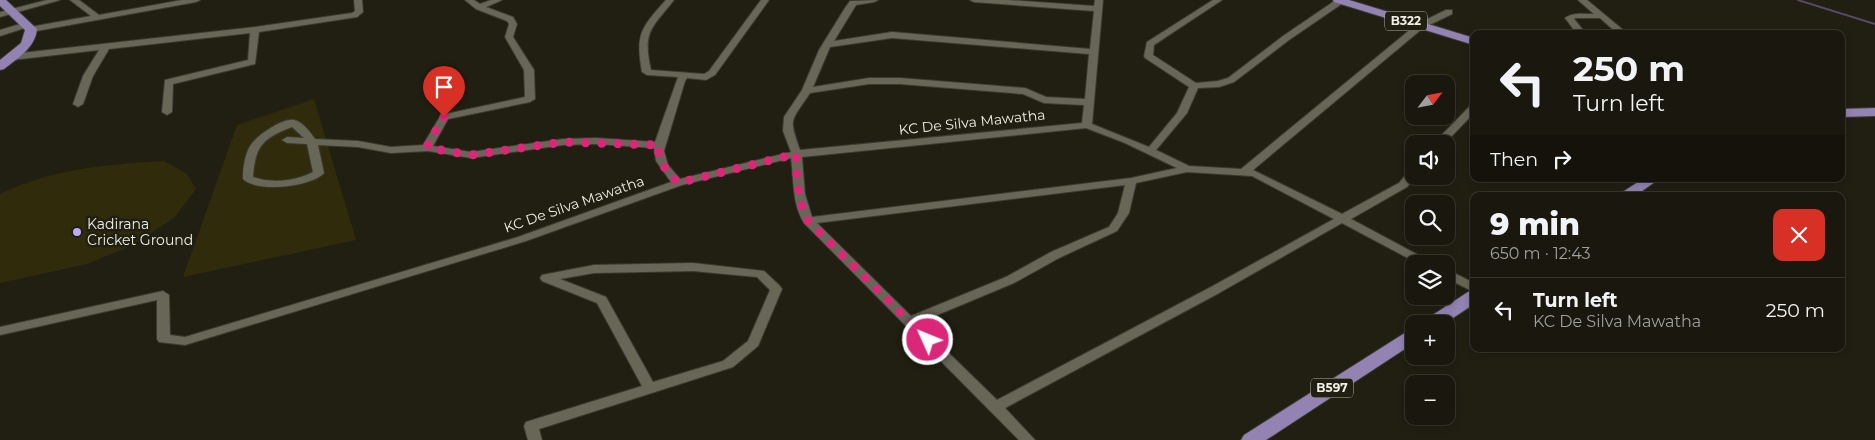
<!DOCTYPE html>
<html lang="en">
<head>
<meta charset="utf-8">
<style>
	:root { --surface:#19170e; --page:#222017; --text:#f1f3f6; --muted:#9f9f9e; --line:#37362e }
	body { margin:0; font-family:Montserrat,sans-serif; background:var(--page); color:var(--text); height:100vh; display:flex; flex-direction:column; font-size:19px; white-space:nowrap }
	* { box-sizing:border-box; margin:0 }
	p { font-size:16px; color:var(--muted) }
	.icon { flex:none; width:28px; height:28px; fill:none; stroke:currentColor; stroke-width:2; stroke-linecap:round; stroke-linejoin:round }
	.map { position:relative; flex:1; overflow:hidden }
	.panel { position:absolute; left:1470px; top:192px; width:375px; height:160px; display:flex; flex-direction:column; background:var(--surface); border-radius:10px; box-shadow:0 2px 8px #0003,0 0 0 1px var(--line) }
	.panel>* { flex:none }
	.top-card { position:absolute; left:1470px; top:30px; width:375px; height:152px; border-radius:10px; box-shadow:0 2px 8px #0003,0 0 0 1px var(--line); background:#19170e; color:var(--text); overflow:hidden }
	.needle { width:32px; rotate:58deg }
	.buttons { position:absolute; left:1405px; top:75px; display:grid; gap:10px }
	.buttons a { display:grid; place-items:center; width:50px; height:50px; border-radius:10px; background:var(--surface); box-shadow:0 2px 8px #0003,0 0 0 1px var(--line); font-size:25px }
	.pin { position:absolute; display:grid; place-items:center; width:42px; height:42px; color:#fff; margin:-51px -21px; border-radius:50% 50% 50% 0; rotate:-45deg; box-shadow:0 0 5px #0007 }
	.pin .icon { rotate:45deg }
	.me { position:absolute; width:55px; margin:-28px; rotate:314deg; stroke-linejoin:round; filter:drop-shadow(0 0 4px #0008) }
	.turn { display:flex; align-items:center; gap:18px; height:105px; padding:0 20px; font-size:22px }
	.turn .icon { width:65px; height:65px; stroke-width:2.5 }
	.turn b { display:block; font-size:35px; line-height:42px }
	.then { display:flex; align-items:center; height:48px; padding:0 20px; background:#0003; gap:10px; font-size:19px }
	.round { display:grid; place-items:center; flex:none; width:52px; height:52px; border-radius:10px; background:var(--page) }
	.head { display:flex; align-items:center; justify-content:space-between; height:85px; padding:0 20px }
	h1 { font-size:30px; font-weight:800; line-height:38px }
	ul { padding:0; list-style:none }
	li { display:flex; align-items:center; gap:15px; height:65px; padding:0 20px; border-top:1px solid var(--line) }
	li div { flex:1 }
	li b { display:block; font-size:19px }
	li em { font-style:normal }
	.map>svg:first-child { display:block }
</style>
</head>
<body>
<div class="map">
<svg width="1875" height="440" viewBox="0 0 1875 440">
	<rect width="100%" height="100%" fill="#211f12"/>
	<path fill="#302b0b" d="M314,99L356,240L183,277L237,125Z
		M164,161L187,174L196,189L174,218L133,245L87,264L0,283V194C51,169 108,164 164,161Z"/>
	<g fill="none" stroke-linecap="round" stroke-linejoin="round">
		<path stroke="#564866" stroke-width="2" d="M1798,0L1875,24"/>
		<g stroke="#3c3b33" stroke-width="2">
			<path id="minor" d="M47,0H60L0,17V12Z
				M70,0H79L99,15L182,0H200L196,2L31,32L28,31V27L0,36V30L27,22L30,23V27L91,16Z
				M354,0H362L363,12L357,17L259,32L255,64L173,84L172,112L167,115L162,112L165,80L248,60L250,33L109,49L93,76L83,104L78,107L73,104L83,76L99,50L12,60L8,57L12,54L255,27L352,13L355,11Z
				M465,0H474L480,4L491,0H502L486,7L513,17L517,24L513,37L534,70L535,99L530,102L448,119L433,146L471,152L563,139L596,138L655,142L678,77L647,75L642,72C635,34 641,28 666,0H674C652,28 642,31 651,70L704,74L709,71L761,0H769L715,75L706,80L687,78L685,81L664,151L668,165L680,179L791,152L783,131L784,117L802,90L819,50L845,8L850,1H853L878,0L874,2L856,5L834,41L892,32L1090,49L1094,11L974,2L970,0H1007L1094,6L1095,0H1103L1092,124L1149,147L1177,113L1189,87L1145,58L1144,56L1147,42L1213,0H1222L1154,45L1153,55L1196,83L1218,81L1228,78L1283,36L1336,0H1343V3L1289,40L1234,82L1219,87L1198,88L1187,113L1156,150L1189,166L1241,169L1417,24L1446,10H1452V14L1423,28L1253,170L1342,214L1399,183L1410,170L1414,169V176H1416L1407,187L1351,219L1435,264H1419L1342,223L1219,293L1005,408L1035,440H1019L804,223C792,203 794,181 791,158L682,185L526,241L185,345L159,342L157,339V300L0,335V327L163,291L169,295L170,335L185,337L518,237L671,182L656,161L654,148L596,144L563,145L471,158L428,151L391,153L358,147L318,145L324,173C311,187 257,193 243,179C243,169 244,158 249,148C254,137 282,118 294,120C303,122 310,132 315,139L358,141L391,147L423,145L441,115L525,97L524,70L505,37L509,24L507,21L476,9ZM892,38L1089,54L1085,99L1046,97L1025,88L900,78H869L813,87L830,47ZM869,84H900L1023,94L1044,103L1084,105L1082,123L800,150C788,117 791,122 810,93ZM292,127L304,138L287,137L282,140L287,143L307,144L313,172C296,181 272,184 253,177C255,146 263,138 292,127ZM1086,128L1125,143L1177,168L1131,178L812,217L805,194L802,157ZM1187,172L1252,176L1334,219L1211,287L997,400L918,323L1014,283L1059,258L1117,231L1129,213L1136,183ZM1125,185L1118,213L1109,227L1051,252L1006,277L911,316L817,223Z
				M1578,0H1587L1628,34H1618L1600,18H1576L1574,19L1583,30L1596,34H1577L1565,18C1573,12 1584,14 1594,14Z
				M1474,104V113L1444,144H1433L1471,105Z
				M693,263L764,271L780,286L782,289L758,346L733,367L539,429L542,440H528L524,426L526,422L642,386L597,303L542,281L540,278L542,275L594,265ZM693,271L757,277L770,290L748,341L723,361L653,382L606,297L560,279L594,273Z
				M1446,269L1474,283V292L1446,278Z"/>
		</g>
		<g stroke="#3c3b33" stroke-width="2">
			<path id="primary" d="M0,0H6L37,29C35,48 18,58 4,69L0,70V60L21,43L25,30L0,6Z
				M1333,0H1349L1474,38V45L1334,2Z
				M1875,108V116L1841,117V109Z
				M1643,179H1659L1635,196H1619L1621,193Z
				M1474,291V304L1444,324H1423L1425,320L1468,292Z
				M1414,329V343L1266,440H1241L1244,435L1408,331Z"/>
		</g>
		<use href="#minor" fill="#686657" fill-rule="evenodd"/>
		<use href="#primary" fill="#9283b2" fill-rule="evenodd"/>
	</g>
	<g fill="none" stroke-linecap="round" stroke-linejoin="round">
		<path stroke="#db2777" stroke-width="9" stroke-dasharray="0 16.2" d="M444,117L428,144V148L471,155L563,142L659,145C656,162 668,171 678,183L796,154C797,179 797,199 808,221L928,340"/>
	</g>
	<circle fill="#bcaaf5" stroke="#211f12" stroke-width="2" cx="77" cy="232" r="5"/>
	<g text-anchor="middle" stroke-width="5" stroke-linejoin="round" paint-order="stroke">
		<g fill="#211f12" stroke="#b1b0a6" stroke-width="1">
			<rect x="1385" y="11.5" width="42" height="19" rx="4"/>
			<rect x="1311" y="378.5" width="42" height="19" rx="4"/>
		</g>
		<g font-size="12" font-weight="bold" fill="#efeee6">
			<text x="1406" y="25">B322</text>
			<text x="1332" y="392">B597</text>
		</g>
		<g font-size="14" fill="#efeee6" stroke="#211f12">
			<text transform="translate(972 122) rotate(-6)" y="5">KC De Silva Mawatha</text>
			<text transform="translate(574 204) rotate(-19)" y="5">KC De Silva Mawatha</text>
		</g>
		<g font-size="14" fill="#efeee6" stroke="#211f12" text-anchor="start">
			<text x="87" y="229">Kadirana<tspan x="87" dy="16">Cricket Ground</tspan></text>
		</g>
	</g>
</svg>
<div class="buttons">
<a><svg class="needle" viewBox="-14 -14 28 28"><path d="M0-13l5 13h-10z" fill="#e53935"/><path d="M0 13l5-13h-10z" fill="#9f9f9e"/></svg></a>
<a><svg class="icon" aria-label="sound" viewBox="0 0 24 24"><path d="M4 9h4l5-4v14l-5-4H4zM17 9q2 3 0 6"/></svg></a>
<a><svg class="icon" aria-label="search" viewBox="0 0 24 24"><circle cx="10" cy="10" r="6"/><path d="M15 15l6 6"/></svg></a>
<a><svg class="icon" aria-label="layers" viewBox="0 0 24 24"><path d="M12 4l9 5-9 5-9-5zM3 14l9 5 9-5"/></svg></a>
<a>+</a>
<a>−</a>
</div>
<div class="pin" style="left:444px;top:117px;background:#d93025"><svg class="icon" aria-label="arrive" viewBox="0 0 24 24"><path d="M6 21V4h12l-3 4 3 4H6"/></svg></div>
<svg class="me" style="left:928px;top:340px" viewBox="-20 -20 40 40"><circle r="17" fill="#db2777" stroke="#fff" stroke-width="3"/><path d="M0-11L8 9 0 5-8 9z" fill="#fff"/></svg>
<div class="top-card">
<div class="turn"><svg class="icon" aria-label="left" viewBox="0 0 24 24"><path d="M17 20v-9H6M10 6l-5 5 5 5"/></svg><div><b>250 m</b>Turn left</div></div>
<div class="then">Then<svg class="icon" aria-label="right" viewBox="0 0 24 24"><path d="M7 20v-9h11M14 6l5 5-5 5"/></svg></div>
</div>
<section class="panel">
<div class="head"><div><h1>9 min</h1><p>650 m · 12:43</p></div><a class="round" style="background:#d93025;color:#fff"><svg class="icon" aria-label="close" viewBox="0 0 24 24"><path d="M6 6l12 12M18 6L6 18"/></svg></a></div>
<ul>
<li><svg class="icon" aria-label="left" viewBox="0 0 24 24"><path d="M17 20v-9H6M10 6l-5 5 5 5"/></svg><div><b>Turn left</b><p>KC De Silva Mawatha</p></div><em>250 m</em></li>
</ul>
</section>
</div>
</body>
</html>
